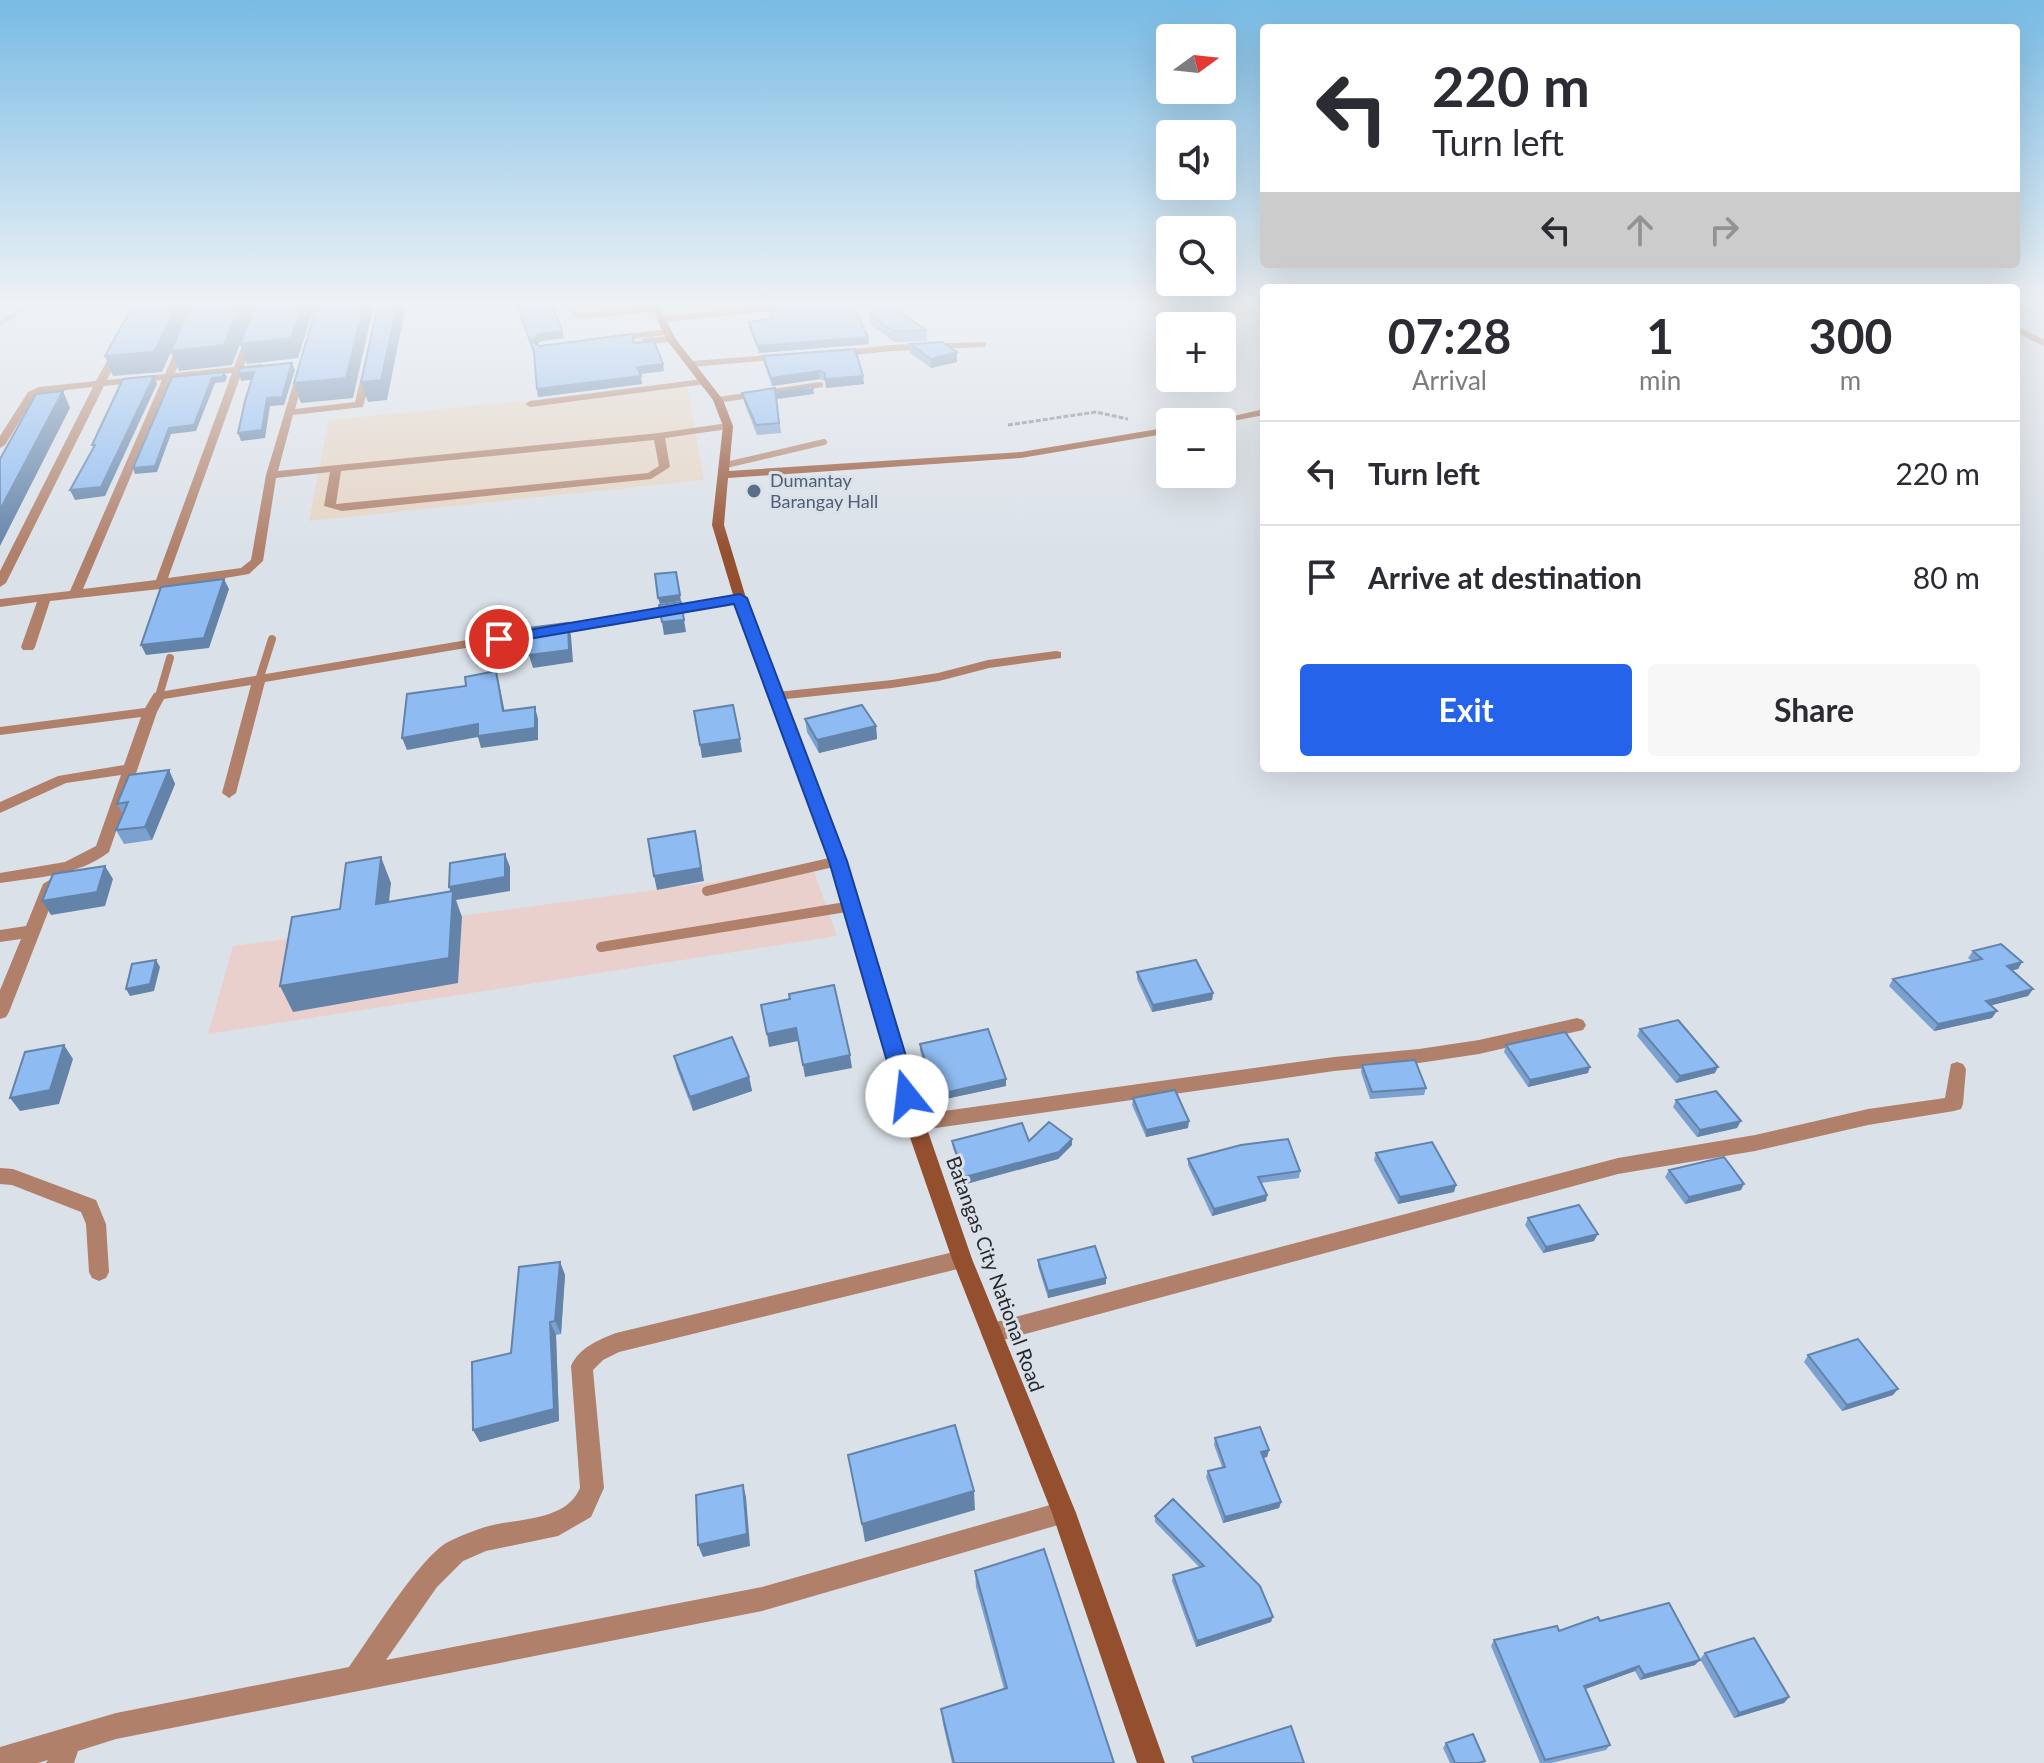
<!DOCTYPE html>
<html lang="en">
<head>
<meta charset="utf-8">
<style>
	:root { --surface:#fff; --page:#f7f7f7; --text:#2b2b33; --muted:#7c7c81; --line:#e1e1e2; --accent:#2563eb }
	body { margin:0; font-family:Lato,sans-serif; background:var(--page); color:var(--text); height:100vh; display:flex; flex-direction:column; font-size:30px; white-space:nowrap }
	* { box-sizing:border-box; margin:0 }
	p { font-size:26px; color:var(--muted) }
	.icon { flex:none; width:44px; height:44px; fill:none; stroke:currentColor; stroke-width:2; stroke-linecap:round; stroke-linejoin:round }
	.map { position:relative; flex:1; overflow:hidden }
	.panel { position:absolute; left:1260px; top:284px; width:760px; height:488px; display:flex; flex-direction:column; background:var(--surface); border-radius:8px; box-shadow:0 8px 32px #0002 }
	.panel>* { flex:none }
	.banner { position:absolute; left:1260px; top:24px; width:760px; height:244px; border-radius:8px; box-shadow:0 8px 32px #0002; background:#fff; color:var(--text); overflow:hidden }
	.needle { width:52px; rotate:75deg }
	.controls { position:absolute; left:1156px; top:24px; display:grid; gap:16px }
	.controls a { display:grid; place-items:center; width:80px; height:80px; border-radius:8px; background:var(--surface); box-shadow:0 8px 32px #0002; font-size:40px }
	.pin { position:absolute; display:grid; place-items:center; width:68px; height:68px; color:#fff; margin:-34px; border:4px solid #fff; border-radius:50%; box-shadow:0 2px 8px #0007 }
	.me { position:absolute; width:88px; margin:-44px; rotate:344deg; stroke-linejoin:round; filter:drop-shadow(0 0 6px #0008) }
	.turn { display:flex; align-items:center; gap:28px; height:168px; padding:0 40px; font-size:36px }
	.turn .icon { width:104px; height:104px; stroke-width:2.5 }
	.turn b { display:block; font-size:56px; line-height:68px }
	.lanes { display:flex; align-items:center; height:76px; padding:0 40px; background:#0003; justify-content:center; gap:40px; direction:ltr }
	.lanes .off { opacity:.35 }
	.eta { display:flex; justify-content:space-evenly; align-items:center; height:136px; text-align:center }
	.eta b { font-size:48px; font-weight:700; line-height:56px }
	.action { display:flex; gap:16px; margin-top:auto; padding:16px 40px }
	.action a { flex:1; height:92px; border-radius:8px; background:var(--accent); color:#fff; font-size:32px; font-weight:700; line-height:92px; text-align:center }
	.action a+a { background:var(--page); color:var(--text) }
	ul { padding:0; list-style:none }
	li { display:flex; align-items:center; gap:24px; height:104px; padding:0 40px; border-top:2px solid var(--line) }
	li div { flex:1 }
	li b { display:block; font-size:30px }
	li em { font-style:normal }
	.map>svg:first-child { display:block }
</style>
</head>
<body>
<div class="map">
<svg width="2044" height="1763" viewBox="0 0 2044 1763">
	<rect width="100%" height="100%" fill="#dbe1e9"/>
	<path fill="#e5d4c3" d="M687,385L704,480L309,521L329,420Z"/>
	<path fill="#ead0cc" d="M813,869L837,936L208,1034L233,946Z"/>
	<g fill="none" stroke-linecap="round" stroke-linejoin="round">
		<path stroke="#71c6e1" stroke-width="5" d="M0,324L30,305"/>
		<path stroke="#7b7f84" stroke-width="3" stroke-dasharray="5 2" stroke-linecap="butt" d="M1008,425L1096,412L1128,419"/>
		<path stroke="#b0806a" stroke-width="6" d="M575,311L579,316L657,309
			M2016,329L2044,343
			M645,341L671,339
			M726,465L824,442"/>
		<path stroke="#b0806a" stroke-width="8" d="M259,680L272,639
			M159,696L170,658"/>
		<path stroke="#b0806a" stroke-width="10" d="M707,891L838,861
			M601,947L852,906"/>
		<path fill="#b0806a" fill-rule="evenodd" d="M195,305H203L175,373L234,367L257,305H265L244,366L262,364L267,367L242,372L168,578L241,568L251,560L266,475L299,365L307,367L295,409L355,402L363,369L368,366L373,369L363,407L293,415L278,471L659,433L728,423L733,426L728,429L665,438L670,467L651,479L342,511L324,506L330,472L276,478L263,561L249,574L160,589L50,601L35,647L33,650H23L21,647L37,602L0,607V599L70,591L162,380L104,386L6,583L0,587V571L93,387L41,393L35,396L5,445L0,448V436L28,392L39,387L96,381L114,348L122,350L107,380L165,374ZM232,373L156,580L83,589L172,379ZM654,440L659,466L648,473L336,504L341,471Z
			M775,305H805L801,308L663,322L659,319L663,316Z
			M668,329L671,330V334L610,342L605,339L610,336Z
			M983,342L986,343V347L891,351L837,357L832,354L837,351L891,345Z
			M782,354L787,357L785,359L692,367L687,364L692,361Z
			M703,379L706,380V384L530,407L525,404L530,401Z
			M820,382L823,383V387L718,403L713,400L718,397Z
			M740,594L746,598L744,601L265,682L236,793L229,798L222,793L251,685L164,699L157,712L109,852C78,876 38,877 0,883V873L65,862L96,846L121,775L66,783L0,813V802L58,776L124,765L141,717L0,735V727L145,708L154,693L159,692Z
			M1056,651L1061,652V658L989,668L939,681L892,688L777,700L770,696L777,692L892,680L938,673L988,660Z
			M51,879L59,884L9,1012L6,1017L0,1019V990L21,939L0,942V930L26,926L43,884Z
			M1577,1018L1583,1020L1586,1025L1583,1030L1479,1054L1419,1063L1334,1071L915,1131L908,1128L905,1123L908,1118L915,1115L1334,1057L1419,1049L1479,1040Z
			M1957,1062L1963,1064L1966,1069L1963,1104L1961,1109L1954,1111L1868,1125L1755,1151L1618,1174L992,1343L984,1340L981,1333L984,1326L992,1323L1618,1158L1755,1135L1868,1109L1945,1098L1951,1064Z
			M0,1168L13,1169L96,1200L106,1224L109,1272L106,1278L99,1281L92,1278L89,1272L86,1224L81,1212L12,1185L0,1184Z
			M962,1250L969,1253L972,1259L969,1265L962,1268L619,1352L603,1360L593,1370L604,1488L591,1517L558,1536L486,1551L463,1561L437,1587L386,1660L762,1587L1064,1501L1072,1505L1076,1513L1072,1521L762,1611L116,1739L78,1751L74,1763H46L48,1760L38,1763H0V1747L116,1713L349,1667C370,1638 420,1557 448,1542C460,1536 475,1530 489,1526C520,1518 566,1521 580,1488L571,1366C579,1348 598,1340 616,1333Z"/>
		<path fill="#944f2f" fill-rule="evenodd" d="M651,305H659L675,338L723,400L733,426L729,471L1021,452L1170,427V433L1021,458L728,478L724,525L746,598L846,861L925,1123L972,1259L1076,1513L1165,1763H1137L1052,1513L952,1259L905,1123L830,861L734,598L712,525L723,426L713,400L666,339Z
			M1264,409V415L1222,423L1208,422Z"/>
	</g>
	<path fill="#7aa1cf" d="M501,305H562L552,306L564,338L541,341L537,344L540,346L634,343L664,371L640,374L642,384L538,397L534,355L517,308L502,309Z
		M769,308L868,337L869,344L759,353L749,328V322L771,318Z
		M870,315L926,330L927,341L894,342L871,325Z
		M910,344L957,362L931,368L910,353Z
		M855,349L864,384L826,388L825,381L820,379L772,386L764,364L763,356Z
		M775,388L781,433L757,435L744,402L742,393Z
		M805,719L876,726L877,739L819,753L807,732Z
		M169,770L175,784L152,840L124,844L116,830L123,814L117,804Z
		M1973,951L2022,962L2018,969L2012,970L2033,989L2028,996L1991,1005L1992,1018L1934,1031L1889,986L1893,979L1972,961L1968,958Z
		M1137,972L1213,993L1212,1000L1152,1012L1137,979Z
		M1640,1029L1715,1073L1676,1083L1637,1036Z
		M920,1044L1006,1086L936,1101L920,1050Z
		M1506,1045L1588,1073L1528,1087L1504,1052Z
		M674,1056L749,1077L752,1091L693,1111L677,1069Z
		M1362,1065L1426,1088L1424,1095L1370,1099L1361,1072Z
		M1133,1098L1188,1128L1146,1137L1132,1105Z
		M1676,1100L1737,1128L1697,1137L1673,1107Z
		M952,1141H1029L1072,1145L1058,1159L966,1184L953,1148Z
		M1376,1153L1456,1185L1454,1192L1398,1204L1374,1160Z
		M1188,1159L1300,1171L1299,1178L1261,1183L1267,1195L1266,1201L1212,1216L1188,1165Z
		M1669,1170L1741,1190L1685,1204L1665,1177Z
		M1528,1218L1594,1241L1543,1253L1525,1225Z
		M1038,1260L1106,1278V1284L1048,1298L1038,1266Z
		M560,1262L565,1275L561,1334L556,1335L559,1421L480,1442L473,1430L511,1353Z
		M1808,1355L1893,1395L1842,1411L1804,1362Z
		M1215,1438L1269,1450L1267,1457L1263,1458L1281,1502L1279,1508L1223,1523L1206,1477L1208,1471L1222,1467L1214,1445Z
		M1155,1516L1271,1622L1196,1647L1172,1581L1173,1575L1199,1567L1155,1522Z
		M975,1571L1114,1763H952L943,1724L941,1709L1004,1689L976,1587Z
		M1600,1621L1695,1665L1640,1680L1635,1671L1585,1689L1610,1745L1606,1750L1551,1763H1540L1491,1646L1494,1640L1559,1631Z
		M1705,1653L1789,1697L1784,1703L1734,1718L1700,1659Z
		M1446,1743L1485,1761L1483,1763H1450L1443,1748Z"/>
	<path fill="#6383a9" d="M177,305H315L298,358L247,364L240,344L232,365L179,371L171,352L162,372L113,376L105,356Z
		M364,305H374L353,398L301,403L294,383Z
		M397,305H406L387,400L368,402L361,382Z
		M562,331L564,338L541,341L533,348L531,341L539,334Z
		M868,337L869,344L759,353L758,346Z
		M957,352V362L931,368V359Z
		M292,363L295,370L284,405L270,406L265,438L241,441L238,433L267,398Z
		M663,364L664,371L638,374L637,367Z
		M819,371L820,379L772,386L771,378Z
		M224,372L227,377L225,382L215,383L196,431L171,434L157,472L135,474L133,468L212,378Z
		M254,372L257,379L241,381L239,373Z
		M154,376L157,384L105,496L75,500L70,490Z
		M641,376L642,384L538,397L537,389Z
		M863,376L864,384L826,388L825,379Z
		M813,389L814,394L777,399L776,393Z
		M63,391L70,408L0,546V510Z
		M224,579L229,589L209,648L146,655L141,645Z
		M680,595L681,601L660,604L658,598Z
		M684,620L686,632L664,635L662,622Z
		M568,623L571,636L573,662L533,668L529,655Z
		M496,671L499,683L507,723L503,711Z
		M535,707L538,719V740L481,748L478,737L407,750L402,738Z
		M876,726L877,739L819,753L817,740Z
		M740,739L742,752L702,758L700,745Z
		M169,770L175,784L152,840L145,827Z
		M695,831L704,881L657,890L654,876Z
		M505,854L510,867V891L456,900L462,917L458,983L293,1012L280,986L452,896L449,887Z
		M381,857L391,883L386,929L376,904Z
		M105,866L113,879L105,906L51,915L42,901Z
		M156,960L160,967L154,991L130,996L126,989Z
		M2022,962L2018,969L2002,973L2007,966Z
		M2033,989L2028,996L1981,1008L1986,1001Z
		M1213,993L1212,1000L1152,1012L1153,1005Z
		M1997,1011L1992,1018L1934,1031L1938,1024Z
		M796,1028L798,1041L769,1047L767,1034Z
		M64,1045L73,1059L59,1104L20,1111L10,1098Z
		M850,1055L852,1068L805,1077L803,1065Z
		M1590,1067L1588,1073L1528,1087L1530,1080Z
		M1718,1067L1715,1073L1676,1083L1680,1076Z
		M749,1077L752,1091L693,1111L690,1097Z
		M1006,1079V1086L936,1101L935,1095Z
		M1189,1121L1188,1128L1146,1137V1130Z
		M1741,1121L1737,1128L1697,1137L1700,1130Z
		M1072,1139V1145L1058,1159L966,1184L965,1177Z
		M1744,1184L1741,1190L1685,1204L1689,1197Z
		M1456,1185L1454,1192L1398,1204L1400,1197Z
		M1267,1195L1266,1201L1212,1216L1214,1209Z
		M1598,1234L1594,1241L1543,1253L1546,1247Z
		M560,1262L565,1275L561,1334L555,1321Z
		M1106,1278V1284L1048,1298V1291Z
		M550,1322L556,1335L559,1421L480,1442L473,1430Z
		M1898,1389L1893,1395L1842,1411L1847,1405Z
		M1269,1450L1267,1457L1259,1459L1261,1452Z
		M743,1485L746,1497L750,1546L703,1557L698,1545Z
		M974,1491L975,1510L865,1542L862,1524Z
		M1281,1502L1279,1508L1223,1523L1225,1517Z
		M1273,1617L1271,1622L1196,1647L1197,1641Z
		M1700,1660L1695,1665L1640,1680L1644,1675Z
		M1639,1666L1635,1671L1580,1691L1584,1686Z
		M1789,1697L1784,1703L1734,1718L1739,1713Z"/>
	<path fill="#8ebbf1" stroke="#6383a9" stroke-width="2" d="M133,305H177L154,352L105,356Z
		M191,305H241L224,345L171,351Z
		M255,305H302L291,338L240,344Z
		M317,305H364L346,378L294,383Z
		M378,305H397L381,380L361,382Z
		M517,305H552L562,331L539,334L531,341L540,346L632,334L634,343L654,341L663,364L637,367L641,376L537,389L534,352Z
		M796,305H853L868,337L758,346L749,322L772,318L769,308Z
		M877,305H889L926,330L894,331L870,315Z
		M942,342L957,352L931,359L910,344Z
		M855,349L863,376L825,379V373L819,371L771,378L763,356Z
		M292,363L282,397L267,398L262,430L238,433L245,401L254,372L239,373L240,368Z
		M224,372L223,377L212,378L194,425L169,428L155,466L133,468L172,377Z
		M154,376L101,487L70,490L95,445H92L123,379Z
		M812,386L813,389L776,393Z
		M775,388L779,423L756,425L742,393Z
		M63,391L0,510V459L36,394Z
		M676,572L680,595L658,598L655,574Z
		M224,579L204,638L141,645L161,587Z
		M681,602L684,620L662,622L659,605Z
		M568,623L569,650L529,655V628Z
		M496,671L503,711L535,707V728L478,736V724L402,738L407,694L466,686L465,677Z
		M733,705L740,739L700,745L694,711Z
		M862,705L876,726L817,740L805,719Z
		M169,770L145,827L116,830L128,802L117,804L129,775Z
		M695,831L701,868L654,876L648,839Z
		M505,854V877L449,887L450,863Z
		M381,857L376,904L453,891L449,958L280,986L292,917L340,909L346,863Z
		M105,866L97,892L42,901L53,874Z
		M2001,944L2022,962L2007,966L2033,989L1986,1001L1997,1011L1938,1024L1893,979L1982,959L1973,951Z
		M156,960L150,984L126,989L132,964Z
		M1196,960L1213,993L1153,1005L1137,972Z
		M834,985L850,1055L803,1065L796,1028L767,1034L761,1005L790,999L789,994Z
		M1678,1020L1718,1067L1680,1076L1640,1029Z
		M988,1029L1006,1079L935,1095L920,1044Z
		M1565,1032L1590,1067L1530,1080L1506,1045Z
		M732,1037L749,1077L690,1097L674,1056Z
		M64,1045L50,1090L10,1098L25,1052Z
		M1415,1060L1426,1088L1372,1092L1362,1065Z
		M1175,1090L1189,1121L1146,1130L1133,1098Z
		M1716,1091L1741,1121L1700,1130L1676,1100Z
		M1049,1122L1072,1139L1059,1152L965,1177L952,1141L1022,1123L1029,1141Z
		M1288,1139L1300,1171L1258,1177L1267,1195L1214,1209L1188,1159L1241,1145Z
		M1432,1142L1456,1185L1400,1197L1376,1153Z
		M1724,1157L1744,1184L1689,1197L1669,1170Z
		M1579,1205L1598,1234L1546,1247L1528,1218Z
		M1095,1246L1106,1278L1048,1291L1038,1260Z
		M560,1262L555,1321L550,1322L554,1409L473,1430L472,1362L511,1353L519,1267Z
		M1858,1339L1898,1389L1847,1405L1808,1355Z
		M955,1425L974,1491L862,1524L848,1455Z
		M1260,1427L1269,1450L1261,1452L1281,1502L1225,1517L1208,1471L1225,1467L1215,1438Z
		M743,1485L747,1534L698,1545L696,1495Z
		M1173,1499L1260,1586L1273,1617L1197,1641L1173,1575L1204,1566L1155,1516Z
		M1044,1549L1114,1763H954L941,1709L1007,1688L975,1571Z
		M1669,1603L1700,1660L1644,1675L1639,1666L1584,1686L1610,1745L1545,1760L1494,1640L1557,1626L1559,1631L1598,1617L1600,1621Z
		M1754,1638L1789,1697L1739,1713L1705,1653Z
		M1291,1726L1304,1763H1194L1192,1757Z
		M1473,1734L1485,1761L1478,1763H1455L1446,1743Z"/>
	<linearGradient id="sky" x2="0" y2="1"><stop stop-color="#78bbe5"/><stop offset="0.55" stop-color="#eff2f5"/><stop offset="1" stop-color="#eff2f5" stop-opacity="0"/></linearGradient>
	<rect width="2044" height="552" fill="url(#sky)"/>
	<path fill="#2563eb" stroke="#184099" stroke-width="2" d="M740,594L747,598L847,861L918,1096L915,1102L907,1104L900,1102L897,1096L829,861L734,604L499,644L492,639L499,635Z"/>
	<circle fill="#5c6f8a" stroke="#dbe1e9" stroke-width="3" cx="754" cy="491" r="8"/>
	<g text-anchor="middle" stroke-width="6" stroke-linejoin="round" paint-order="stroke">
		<g font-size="18" fill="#4e5e75" stroke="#dbe1e9" text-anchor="start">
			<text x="770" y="487">Dumantay<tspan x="770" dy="21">Barangay Hall</tspan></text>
		</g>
		<g font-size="20" fill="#26282b" stroke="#dbe1e9">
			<text transform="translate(995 1274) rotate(70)" y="7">Batangas City National Road</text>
		</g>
	</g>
</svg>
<div class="controls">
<a><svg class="needle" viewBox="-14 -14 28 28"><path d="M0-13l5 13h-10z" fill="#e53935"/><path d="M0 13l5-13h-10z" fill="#7c7c81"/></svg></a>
<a><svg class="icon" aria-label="sound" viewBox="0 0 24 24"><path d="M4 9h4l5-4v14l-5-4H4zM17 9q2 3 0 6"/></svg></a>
<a><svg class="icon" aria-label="search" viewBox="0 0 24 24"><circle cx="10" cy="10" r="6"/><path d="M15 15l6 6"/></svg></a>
<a>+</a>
<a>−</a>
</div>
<div class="pin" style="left:499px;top:639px;background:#d93025"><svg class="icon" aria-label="arrive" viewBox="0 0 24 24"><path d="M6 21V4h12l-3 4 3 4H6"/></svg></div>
<svg class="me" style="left:907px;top:1096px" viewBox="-20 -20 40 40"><circle r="19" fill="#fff"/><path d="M0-13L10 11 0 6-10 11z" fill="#2563eb"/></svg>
<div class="banner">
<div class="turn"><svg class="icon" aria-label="left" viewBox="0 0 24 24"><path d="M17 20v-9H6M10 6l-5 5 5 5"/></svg><div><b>220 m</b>Turn left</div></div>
<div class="lanes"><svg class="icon" aria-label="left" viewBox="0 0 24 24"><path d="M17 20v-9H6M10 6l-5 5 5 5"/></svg><svg class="icon off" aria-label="ahead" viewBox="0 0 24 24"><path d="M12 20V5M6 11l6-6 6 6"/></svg><svg class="icon off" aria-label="right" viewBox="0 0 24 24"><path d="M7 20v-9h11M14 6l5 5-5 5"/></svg></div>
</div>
<section class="panel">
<div class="eta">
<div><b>07:28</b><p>Arrival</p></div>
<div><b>1</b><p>min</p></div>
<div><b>300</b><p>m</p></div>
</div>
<ul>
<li><svg class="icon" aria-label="left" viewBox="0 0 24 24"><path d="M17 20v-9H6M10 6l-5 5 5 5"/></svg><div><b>Turn left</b></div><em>220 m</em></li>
<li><svg class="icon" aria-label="arrive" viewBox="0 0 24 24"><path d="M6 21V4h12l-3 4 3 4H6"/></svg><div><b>Arrive at destination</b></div><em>80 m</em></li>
</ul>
<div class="action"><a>Exit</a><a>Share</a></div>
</section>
</div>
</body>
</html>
